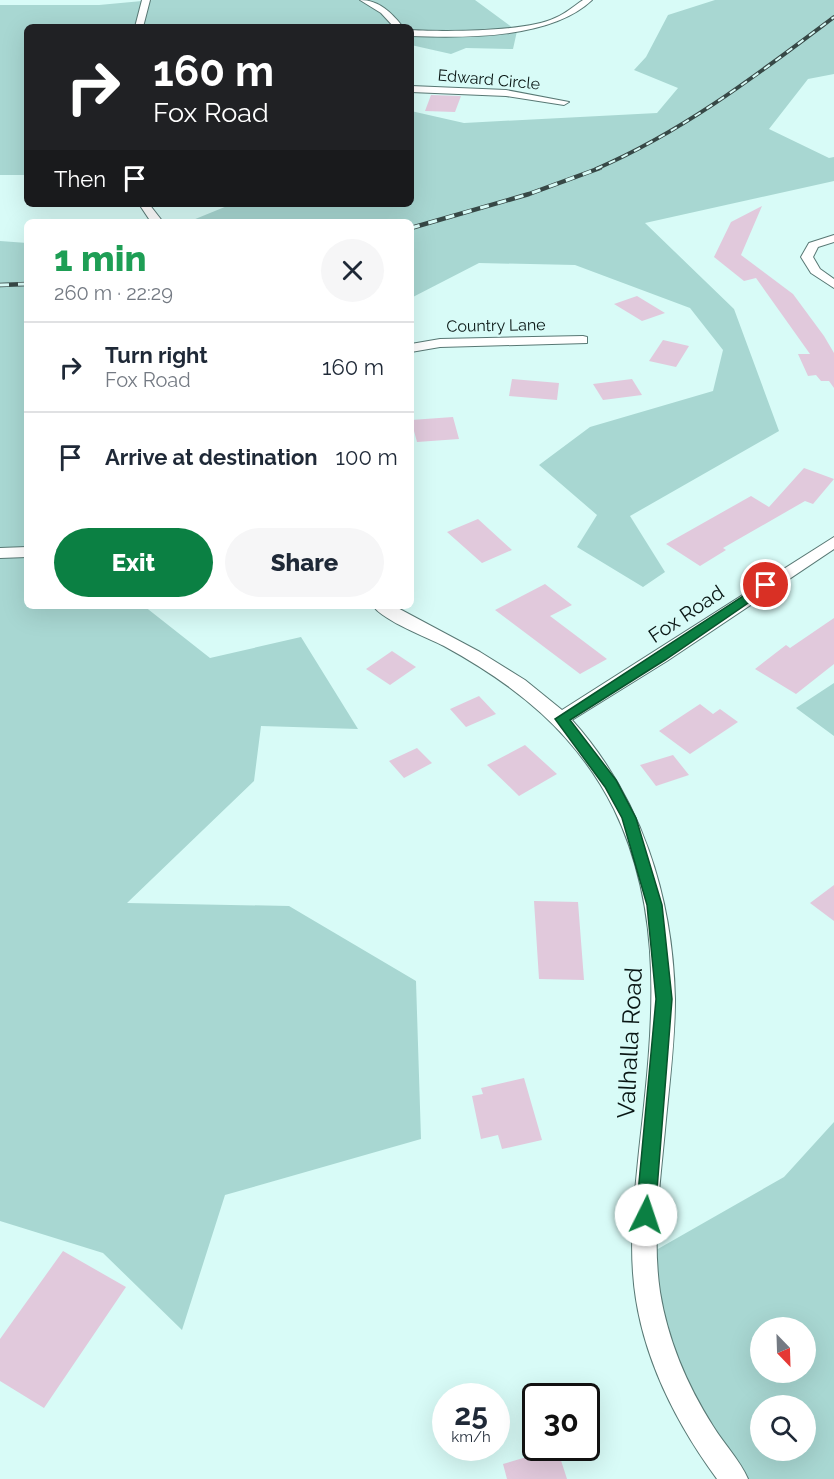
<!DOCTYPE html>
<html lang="en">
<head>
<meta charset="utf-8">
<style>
	:root { --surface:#fff; --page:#f6f6f7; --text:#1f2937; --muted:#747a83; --line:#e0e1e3; --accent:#0b8043 }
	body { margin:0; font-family:Raleway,sans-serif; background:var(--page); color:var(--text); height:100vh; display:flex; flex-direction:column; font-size:22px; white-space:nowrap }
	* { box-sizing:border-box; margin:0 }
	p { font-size:20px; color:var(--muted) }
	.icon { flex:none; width:33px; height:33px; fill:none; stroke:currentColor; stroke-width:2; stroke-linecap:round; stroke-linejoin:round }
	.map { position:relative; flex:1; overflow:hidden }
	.details { position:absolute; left:24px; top:219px; width:390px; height:390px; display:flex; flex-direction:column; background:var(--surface); border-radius:9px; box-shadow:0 6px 24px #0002 }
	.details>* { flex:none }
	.top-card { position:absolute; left:24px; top:24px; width:390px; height:183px; border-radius:9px; box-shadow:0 6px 24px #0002; background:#202124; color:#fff; overflow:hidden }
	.needle { width:39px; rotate:157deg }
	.fabs { position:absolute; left:750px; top:1317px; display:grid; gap:12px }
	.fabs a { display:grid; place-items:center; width:66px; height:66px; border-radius:50%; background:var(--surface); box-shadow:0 6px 24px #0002; font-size:30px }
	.speed { position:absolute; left:432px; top:1383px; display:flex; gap:12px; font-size:30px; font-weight:700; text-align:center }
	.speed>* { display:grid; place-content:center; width:78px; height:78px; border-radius:50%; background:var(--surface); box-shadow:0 6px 24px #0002; line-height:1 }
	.speed small { font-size:15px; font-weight:400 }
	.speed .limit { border:3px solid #111; border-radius:9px; background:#fff; color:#111 }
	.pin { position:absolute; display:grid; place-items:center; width:51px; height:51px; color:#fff; margin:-26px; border:3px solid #fff; border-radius:50%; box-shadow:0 2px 6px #0007 }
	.me { position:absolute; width:66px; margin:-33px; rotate:4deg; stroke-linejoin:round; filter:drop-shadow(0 0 4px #0008) }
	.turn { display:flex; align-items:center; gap:21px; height:126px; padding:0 30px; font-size:27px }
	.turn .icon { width:78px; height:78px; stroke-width:2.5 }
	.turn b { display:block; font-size:42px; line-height:51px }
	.then { display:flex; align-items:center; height:57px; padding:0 30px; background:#0003; gap:12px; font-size:22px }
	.round { display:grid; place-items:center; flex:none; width:63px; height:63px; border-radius:32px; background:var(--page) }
	.overview { display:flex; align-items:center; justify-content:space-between; height:102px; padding:0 30px }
	h1 { font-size:36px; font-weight:800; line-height:45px; color:#1e9e55 }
	.primary-button { display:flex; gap:12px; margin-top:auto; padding:12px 30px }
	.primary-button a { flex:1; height:69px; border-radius:36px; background:var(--accent); color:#fff; font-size:24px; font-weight:800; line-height:69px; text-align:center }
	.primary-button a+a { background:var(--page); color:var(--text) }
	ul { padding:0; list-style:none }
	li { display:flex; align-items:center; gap:18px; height:90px; padding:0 30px; border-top:2px solid var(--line) }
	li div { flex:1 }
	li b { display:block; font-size:22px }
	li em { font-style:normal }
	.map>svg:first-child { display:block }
</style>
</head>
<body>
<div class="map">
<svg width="834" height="1479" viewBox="0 0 834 1479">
	<rect width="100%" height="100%" fill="#d8fbf7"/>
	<path fill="#a8d7d2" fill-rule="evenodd" d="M153,0H475L517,31L513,49L466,48L451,54L411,45V27H27V175H0V5H99Z
		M715,0H834V74L808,79L769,129L829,158L834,157V181L645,223L734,309L779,431L630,516L665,572L643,587L577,547L597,515L539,465L590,427L713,391L723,350L690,308L575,265L479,263L411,298V222H188L232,204H411V111L464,123L657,113L678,88L634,70L646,57L668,15Z
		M0,241L27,243V606H144L210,658L301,637L358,729L261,726L254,781L127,903L289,906L416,981L421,1139L225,1195L182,1330L103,1253L0,1221Z
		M834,683V736L796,708Z
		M834,1122V1479H733L699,1444L635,1262L784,1177ZM760,1328H806V1372H760ZM760,1406H806V1450H760Z"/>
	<path fill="#e1c9dc" d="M431,95L461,96L455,112L425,111Z
		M762,206L741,255L793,294L824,336L834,353V388L829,381H821L816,375L808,376L798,354H810L756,278L744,281L714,257L731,222Z
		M637,296L665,313L642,321L614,304Z
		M663,340L689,346L676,367L649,361Z
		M512,379L559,383L557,400L509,396Z
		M632,379L642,395L603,400L593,384Z
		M453,417L459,439L417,442L411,420Z
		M804,468L834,479L813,504L805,501L723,548L726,550L700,566L666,544L751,496L769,507Z
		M478,519L512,550L482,563L447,532Z
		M545,584L572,605L550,616L607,659L580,674L495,610Z
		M834,618V664L796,694L755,669L786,645L790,648Z
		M392,651L416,667L390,685L366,669Z
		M479,696L496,714L466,727L450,709Z
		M700,704L713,714L720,709L738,722L690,754L659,731Z
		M525,745L557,774L519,796L487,765Z
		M417,748L432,763L404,778L389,761Z
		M673,755L689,775L656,786L640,765Z
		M834,885V921L810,903Z
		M534,901L578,902L584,980L539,979Z
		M524,1078L542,1140L502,1149L498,1135L481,1139L472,1096L483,1094L481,1088Z
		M63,1251L126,1287L44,1408L0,1381V1339Z
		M557,1448L567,1479H507L503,1464Z"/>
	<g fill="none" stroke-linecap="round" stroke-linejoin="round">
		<g stroke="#587874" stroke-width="2">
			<path id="street" d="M142,0H150L143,27H135Z
				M360,0C379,0 392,13 403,27H394L381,13Z
				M583,0H592C551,39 465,38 411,36V30C445,32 526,32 555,18C565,14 574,6 583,0Z
				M411,86L506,90L569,102L564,105L506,96L411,92Z
				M139,204H149L163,222H151Z
				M834,235V242L818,247L813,257L820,269L834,279V288L811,273L801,257L809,243Z
				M583,336L587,337V343L440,347L411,352V344L440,339Z
				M834,537V549L667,661L572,720C641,797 673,896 675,999C675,1043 669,1086 665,1130C660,1184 652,1238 660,1292C668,1341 687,1385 713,1426C724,1444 740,1460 748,1479H717C673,1419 638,1348 633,1273C630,1232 635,1191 639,1151C652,1035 667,918 614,809C576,733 517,686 444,646C426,637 384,621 373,606H394L480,652L525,680L562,710Z
				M27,547V557L0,558V548Z"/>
		</g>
		<use href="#street" fill="#fff" fill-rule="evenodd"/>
		<g stroke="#374846" stroke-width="4">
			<path id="rail-far1" d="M596,169C684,131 758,74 834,17"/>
		</g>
		<g stroke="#374846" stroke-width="4.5">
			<path id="rail" d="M411,228L529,194L600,168
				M0,285L27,284"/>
		</g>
		<use href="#rail-far1" stroke="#d8fbf7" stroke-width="2" stroke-dasharray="7" stroke-linecap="butt"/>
		<use href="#rail" stroke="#d8fbf7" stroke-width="3" stroke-dasharray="9" stroke-linecap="butt"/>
	</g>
	<path fill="#0b8043" stroke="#07532c" stroke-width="1.5" d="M766,581L770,582V588L665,660L570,720L616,780L636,818L662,905L672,999L655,1215L652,1221L646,1224L639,1221L636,1215L656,999L647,905L622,818L605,787L555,719Z"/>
	<g text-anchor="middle" stroke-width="4.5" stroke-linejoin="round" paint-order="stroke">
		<g font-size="16" fill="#091614" stroke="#d8fbf7">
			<text transform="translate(489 79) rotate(5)" y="6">Edward Circle</text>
			<text transform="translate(496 325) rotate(-1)" y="6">Country Lane</text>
		</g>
		<g font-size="20" fill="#091614" stroke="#d8fbf7">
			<text transform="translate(686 614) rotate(-34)" y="7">Fox Road</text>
		</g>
		<g font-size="24" fill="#091614" stroke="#d8fbf7">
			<text transform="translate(630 1043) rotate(-87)" y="8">Valhalla Road</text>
		</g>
	</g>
</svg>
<div class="fabs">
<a><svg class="needle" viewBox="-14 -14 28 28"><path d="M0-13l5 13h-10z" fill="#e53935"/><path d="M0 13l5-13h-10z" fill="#747a83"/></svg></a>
<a><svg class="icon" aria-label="search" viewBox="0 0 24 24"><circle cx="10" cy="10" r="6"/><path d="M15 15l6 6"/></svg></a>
</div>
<div class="speed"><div>25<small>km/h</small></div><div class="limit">30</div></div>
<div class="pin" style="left:766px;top:585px;background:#d93025"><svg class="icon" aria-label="arrive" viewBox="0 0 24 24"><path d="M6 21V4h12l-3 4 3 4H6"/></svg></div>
<svg class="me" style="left:646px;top:1215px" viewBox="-20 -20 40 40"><circle r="19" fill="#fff"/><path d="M0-13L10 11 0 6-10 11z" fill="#0b8043"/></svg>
<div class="top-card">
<div class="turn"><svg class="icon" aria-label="right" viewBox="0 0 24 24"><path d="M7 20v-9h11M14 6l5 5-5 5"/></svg><div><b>160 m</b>Fox Road</div></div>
<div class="then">Then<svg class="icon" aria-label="arrive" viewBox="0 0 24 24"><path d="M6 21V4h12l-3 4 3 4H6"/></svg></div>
</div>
<section class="details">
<div class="overview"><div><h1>1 min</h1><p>260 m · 22:29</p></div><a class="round"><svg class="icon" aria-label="close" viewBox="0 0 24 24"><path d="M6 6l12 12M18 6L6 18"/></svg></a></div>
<ul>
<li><svg class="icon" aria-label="right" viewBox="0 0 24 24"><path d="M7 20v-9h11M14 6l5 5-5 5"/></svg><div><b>Turn right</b><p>Fox Road</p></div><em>160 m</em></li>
<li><svg class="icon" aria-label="arrive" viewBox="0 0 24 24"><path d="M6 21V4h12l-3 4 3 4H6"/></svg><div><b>Arrive at destination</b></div><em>100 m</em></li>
</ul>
<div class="primary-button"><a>Exit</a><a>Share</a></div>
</section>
</div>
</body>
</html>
